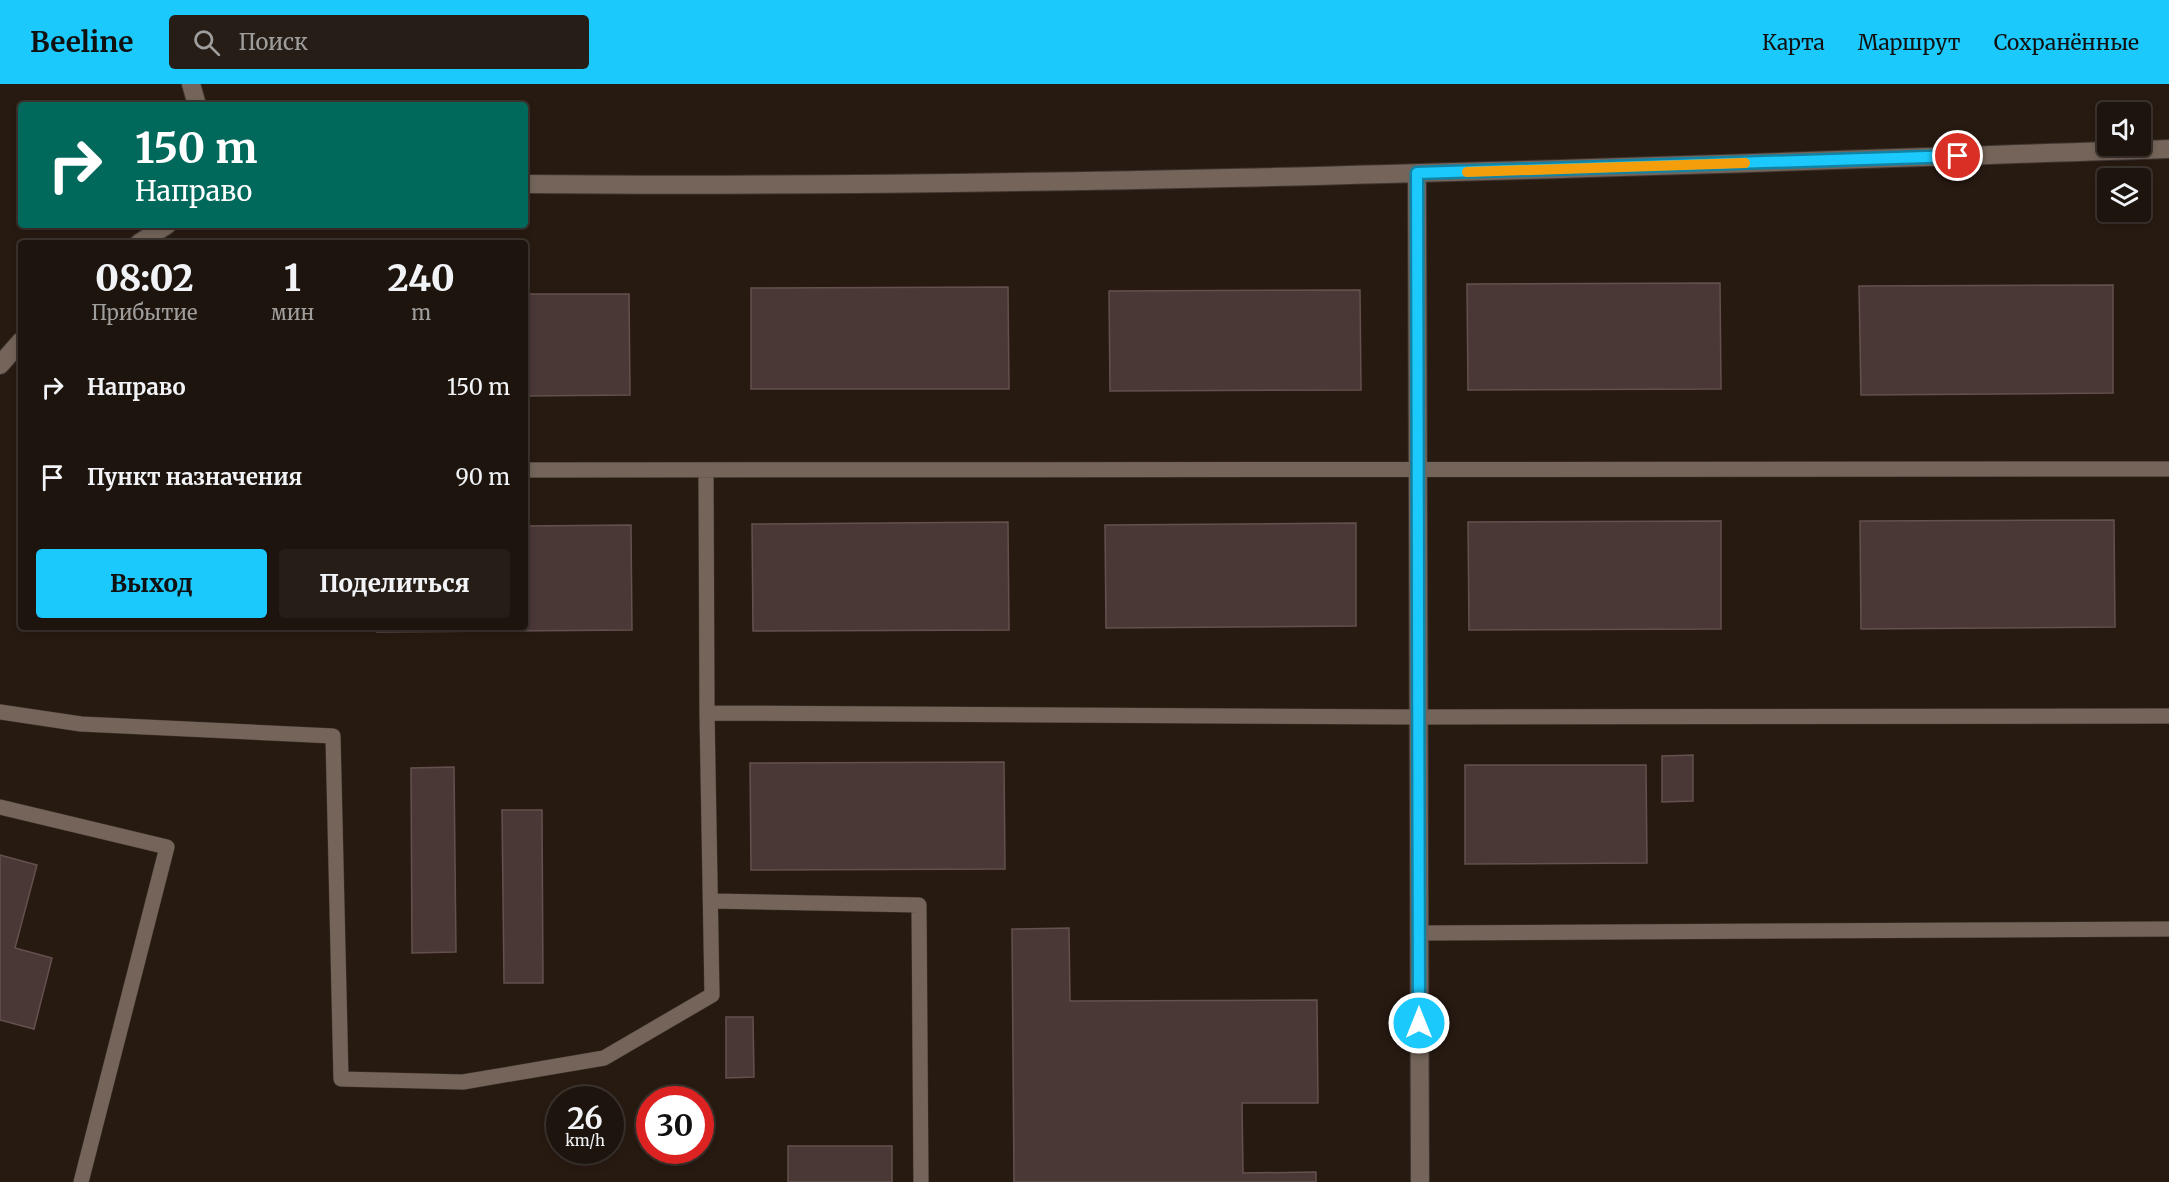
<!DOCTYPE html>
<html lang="ru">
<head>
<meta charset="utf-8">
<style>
	:root { --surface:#1d140d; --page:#251d16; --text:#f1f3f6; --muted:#a09e9d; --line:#3b332e; --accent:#1cc9fc }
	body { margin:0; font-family:Merriweather,serif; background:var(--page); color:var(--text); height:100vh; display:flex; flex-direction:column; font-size:22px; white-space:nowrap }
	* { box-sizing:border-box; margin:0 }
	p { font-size:20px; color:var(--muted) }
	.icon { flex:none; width:33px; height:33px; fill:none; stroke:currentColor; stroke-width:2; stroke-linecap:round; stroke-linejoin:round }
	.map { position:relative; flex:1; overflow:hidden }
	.drawer { position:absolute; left:18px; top:156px; width:510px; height:390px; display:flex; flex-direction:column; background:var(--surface); border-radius:6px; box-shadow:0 3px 9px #0003,0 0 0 2px var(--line) }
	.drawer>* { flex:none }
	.hud { position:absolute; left:18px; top:18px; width:510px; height:126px; border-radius:6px; box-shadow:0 3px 9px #0003,0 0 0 2px var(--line); background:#00695c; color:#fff; overflow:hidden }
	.tools { position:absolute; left:2097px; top:18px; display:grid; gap:12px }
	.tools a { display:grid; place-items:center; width:54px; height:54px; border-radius:6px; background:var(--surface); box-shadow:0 3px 9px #0003,0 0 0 2px var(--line); font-size:30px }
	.speed { position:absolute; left:546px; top:1002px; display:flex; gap:12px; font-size:30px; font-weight:700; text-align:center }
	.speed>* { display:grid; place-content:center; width:78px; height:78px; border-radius:50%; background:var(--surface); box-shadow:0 3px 9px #0003,0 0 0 2px var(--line); line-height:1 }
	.speed small { font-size:15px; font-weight:400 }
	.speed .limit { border:9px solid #d22; background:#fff; color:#111 }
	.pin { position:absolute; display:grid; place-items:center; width:51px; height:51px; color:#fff; margin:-26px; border:3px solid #fff; border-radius:50%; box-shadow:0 2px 6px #0007 }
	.me { position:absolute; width:66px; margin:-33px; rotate:0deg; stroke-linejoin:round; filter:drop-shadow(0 0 4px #0008) }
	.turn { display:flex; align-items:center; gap:21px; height:126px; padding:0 18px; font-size:27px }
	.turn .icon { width:78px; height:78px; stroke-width:2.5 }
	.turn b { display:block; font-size:42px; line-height:51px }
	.eta { display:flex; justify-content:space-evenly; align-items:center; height:102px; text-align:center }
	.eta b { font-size:36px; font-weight:800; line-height:42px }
	.button { display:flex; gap:12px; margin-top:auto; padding:12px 18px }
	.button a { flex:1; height:69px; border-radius:6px; background:var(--accent); color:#111; font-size:24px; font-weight:800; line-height:69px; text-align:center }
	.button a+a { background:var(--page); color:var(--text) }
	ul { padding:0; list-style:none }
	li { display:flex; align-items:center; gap:18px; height:90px; padding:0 18px }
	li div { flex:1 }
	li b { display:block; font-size:22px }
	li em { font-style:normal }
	header { display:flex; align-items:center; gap:36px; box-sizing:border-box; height:84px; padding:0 30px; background:var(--accent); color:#111 }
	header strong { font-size:28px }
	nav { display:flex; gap:33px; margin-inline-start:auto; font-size:21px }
	.search { width:420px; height:54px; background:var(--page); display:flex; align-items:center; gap:15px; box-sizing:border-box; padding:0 21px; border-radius:6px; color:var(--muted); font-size:22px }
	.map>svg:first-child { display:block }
</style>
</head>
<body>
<header>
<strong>Beeline</strong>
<div class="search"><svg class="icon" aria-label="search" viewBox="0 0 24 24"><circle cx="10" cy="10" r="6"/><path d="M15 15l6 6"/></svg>Поиск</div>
<nav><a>Карта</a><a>Маршрут</a><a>Сохранённые</a></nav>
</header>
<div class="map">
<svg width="2169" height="1098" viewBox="0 0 2169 1098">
	<rect width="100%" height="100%" fill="#271a11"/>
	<path fill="#4a3837" stroke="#64504f" stroke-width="1.5" d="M1720,199L1721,305L1468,306L1467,200Z
		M2113,201V309L1861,311L1859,202Z
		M1008,203L1009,305H751V204Z
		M1360,206L1361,306L1110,307L1109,207Z
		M525,210H629L630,311L525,312Z
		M2114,436L2115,543L1861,545L1860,437Z
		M1721,437V545L1469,546L1468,438Z
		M1008,438L1009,546L753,547L752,440Z
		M1356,439V542L1106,544L1105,441Z
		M631,441L632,546L377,548V543H525V442Z
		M1693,671V717L1662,718V672Z
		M1004,678L1005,785L751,786L750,679Z
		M1465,681H1646L1647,779L1465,780Z
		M454,683L456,868L412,869L411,684Z
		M502,726H542L543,899H504Z
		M0,771L37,781L15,864L52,874L34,945L0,936Z
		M1069,844L1070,917L1317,916L1318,1019H1242L1243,1089L1316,1088V1098H1014L1012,845Z
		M726,933H753L754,993L726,994Z
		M788,1062H892V1098H788Z"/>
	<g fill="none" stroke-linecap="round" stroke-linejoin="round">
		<g stroke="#3d332f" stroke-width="16">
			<path id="lane" d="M525,386L2169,385
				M0,628L81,640L333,652L341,995L463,998L604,974L712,911L707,629L706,387
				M707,629L1419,633L2169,632
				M0,723L167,763L81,1098
				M711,817L919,821L921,1098
				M1419,849L2169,845"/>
		</g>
		<g stroke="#3d332f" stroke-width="20">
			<path id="street" d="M191,0L197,21
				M1417,89L1420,1098
				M525,100C1073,105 1621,83 2169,65
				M139,159L167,141
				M0,281L21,257"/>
		</g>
		<use href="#lane" stroke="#746459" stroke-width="15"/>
		<use href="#street" stroke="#746459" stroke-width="18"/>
	</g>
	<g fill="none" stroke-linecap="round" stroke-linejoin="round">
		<g stroke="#1283a4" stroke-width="15">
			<path id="route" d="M1419,939L1417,89L1958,72"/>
		</g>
		<use href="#route" stroke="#1cc9fc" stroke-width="10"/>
		<path stroke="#f59e0b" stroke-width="10" d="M1467,88L1745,79"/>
	</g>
</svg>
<div class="tools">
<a><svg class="icon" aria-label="sound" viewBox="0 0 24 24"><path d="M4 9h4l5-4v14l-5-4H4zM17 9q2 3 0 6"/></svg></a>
<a><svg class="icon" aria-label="layers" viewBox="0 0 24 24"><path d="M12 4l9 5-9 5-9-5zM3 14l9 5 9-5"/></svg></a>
</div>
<div class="speed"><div>26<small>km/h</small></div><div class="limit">30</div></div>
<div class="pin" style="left:1958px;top:72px;background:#d93025"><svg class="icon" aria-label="arrive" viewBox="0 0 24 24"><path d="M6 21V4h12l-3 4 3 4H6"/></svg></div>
<svg class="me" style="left:1419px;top:939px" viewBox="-20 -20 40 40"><circle r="17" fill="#1cc9fc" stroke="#fff" stroke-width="3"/><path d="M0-11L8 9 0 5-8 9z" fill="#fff"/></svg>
<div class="hud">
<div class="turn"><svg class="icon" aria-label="right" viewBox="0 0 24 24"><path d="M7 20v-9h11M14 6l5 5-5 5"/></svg><div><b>150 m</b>Направо</div></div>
</div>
<section class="drawer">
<div class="eta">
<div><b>08:02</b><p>Прибытие</p></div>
<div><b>1</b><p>мин</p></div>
<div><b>240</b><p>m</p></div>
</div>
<ul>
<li><svg class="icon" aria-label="right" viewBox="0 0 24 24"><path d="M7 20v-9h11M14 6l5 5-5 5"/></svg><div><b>Направо</b></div><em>150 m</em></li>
<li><svg class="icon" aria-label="arrive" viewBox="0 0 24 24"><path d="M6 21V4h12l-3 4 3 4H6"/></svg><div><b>Пункт назначения</b></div><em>90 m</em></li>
</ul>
<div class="button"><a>Выход</a><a>Поделиться</a></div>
</section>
</div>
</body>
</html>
